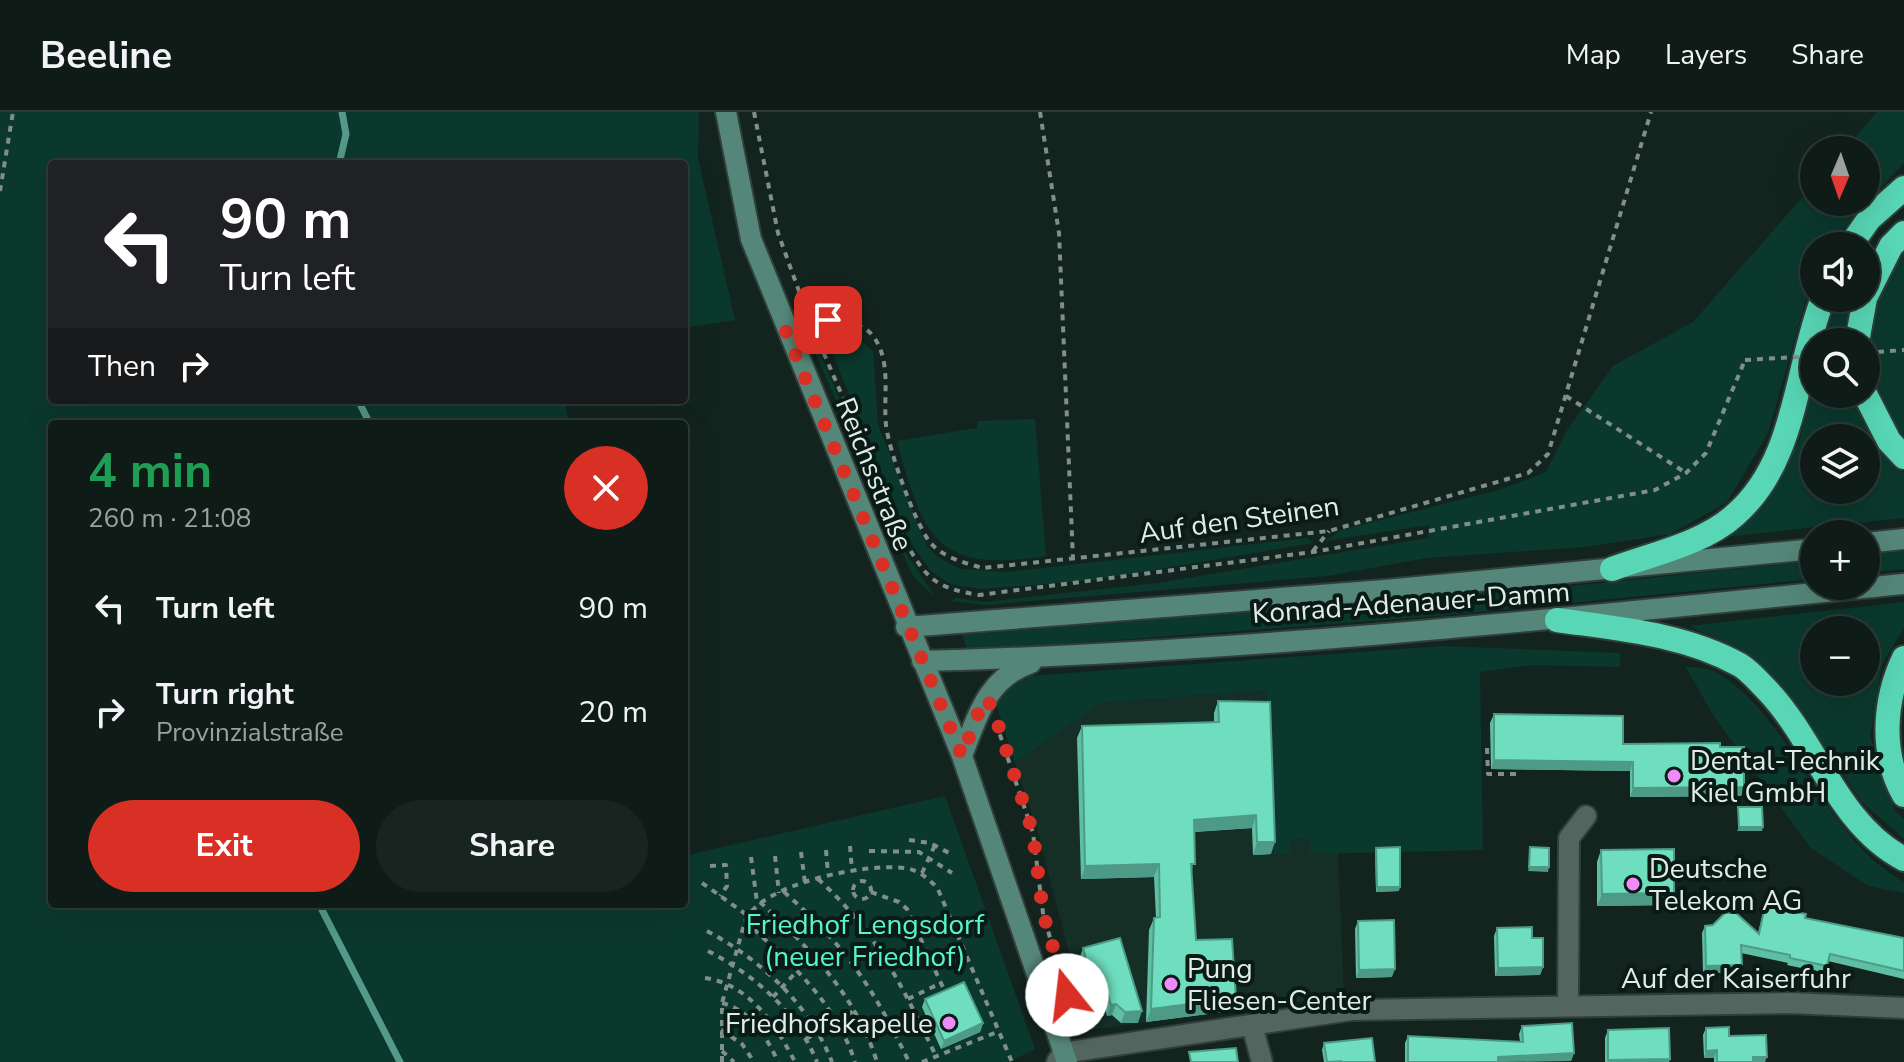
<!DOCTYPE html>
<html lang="en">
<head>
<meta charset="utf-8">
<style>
	:root { --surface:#0e1b17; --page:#172420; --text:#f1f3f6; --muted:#9ba1a1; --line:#2e3936; --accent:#d93025 }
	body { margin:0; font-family:"Nunito Sans",sans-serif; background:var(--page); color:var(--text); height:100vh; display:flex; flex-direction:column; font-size:30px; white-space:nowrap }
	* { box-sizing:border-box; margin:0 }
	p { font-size:26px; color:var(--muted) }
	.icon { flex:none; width:44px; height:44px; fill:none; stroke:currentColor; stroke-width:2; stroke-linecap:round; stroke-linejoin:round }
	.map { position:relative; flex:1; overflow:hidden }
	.drawer { position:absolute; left:48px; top:308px; width:640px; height:488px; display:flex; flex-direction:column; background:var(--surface); border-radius:8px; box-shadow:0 8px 32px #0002,0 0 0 2px var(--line) }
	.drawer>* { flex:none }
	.hud { position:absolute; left:48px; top:48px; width:640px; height:244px; border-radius:8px; box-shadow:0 8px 32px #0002,0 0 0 2px var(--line); background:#202124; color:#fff; overflow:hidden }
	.needle { width:52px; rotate:182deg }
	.fabs { position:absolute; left:1800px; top:24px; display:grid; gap:16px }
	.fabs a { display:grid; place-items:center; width:80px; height:80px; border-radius:50%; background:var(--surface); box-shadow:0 8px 32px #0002,0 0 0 2px var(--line); font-size:40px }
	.pin { position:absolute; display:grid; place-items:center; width:68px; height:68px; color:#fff; margin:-34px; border-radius:16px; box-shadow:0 4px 12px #0006 }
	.me { position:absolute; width:88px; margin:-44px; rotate:344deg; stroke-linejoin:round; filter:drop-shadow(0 0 6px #0008) }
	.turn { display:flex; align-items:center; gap:28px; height:168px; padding:0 40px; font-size:36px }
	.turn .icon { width:104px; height:104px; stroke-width:2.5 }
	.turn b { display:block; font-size:56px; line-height:68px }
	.then { display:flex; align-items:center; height:76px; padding:0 40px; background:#0003; gap:16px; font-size:30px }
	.round { display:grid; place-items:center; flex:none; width:84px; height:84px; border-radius:42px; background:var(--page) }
	.head { display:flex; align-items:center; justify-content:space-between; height:136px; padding:0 40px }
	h1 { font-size:48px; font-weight:700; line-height:60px; color:#1e9e55 }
	.cta { display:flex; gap:16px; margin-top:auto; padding:16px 40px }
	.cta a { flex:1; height:92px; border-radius:48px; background:var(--accent); color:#fff; font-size:32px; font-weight:700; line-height:92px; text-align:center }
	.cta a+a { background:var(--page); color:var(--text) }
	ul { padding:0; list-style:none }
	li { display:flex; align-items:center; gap:24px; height:104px; padding:0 40px }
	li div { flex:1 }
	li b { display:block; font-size:30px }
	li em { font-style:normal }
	header { display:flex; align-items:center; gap:48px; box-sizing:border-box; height:112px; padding:0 40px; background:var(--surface); border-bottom:2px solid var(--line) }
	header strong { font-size:38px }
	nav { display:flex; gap:44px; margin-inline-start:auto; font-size:28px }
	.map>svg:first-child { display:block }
</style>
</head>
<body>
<header>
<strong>Beeline</strong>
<nav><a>Map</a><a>Layers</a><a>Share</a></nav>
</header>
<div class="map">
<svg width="1904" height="950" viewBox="0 0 1904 950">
	<rect width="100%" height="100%" fill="#13241f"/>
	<path fill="#152f27" d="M1266,578L1274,743L1290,742V728L1310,727L1311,742L1338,741L1344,884L1089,918L1037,717L1015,651L1101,591Z"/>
	<path fill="#0b382d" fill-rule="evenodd" d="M0,0H699L698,46L735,208L684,216V52H52V288H565L569,312H52V792H684V744L945,684L1035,937L1009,950H0Z
		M1877,0H1904V51L1827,134H1814V160L1768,321L1727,390L1671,422L1585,435L1427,446L1327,464L984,493L951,489L957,486L985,490L1157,471L1428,426L1429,413L1325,429L1341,418L1499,378L1546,360L1566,320L1613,254L1693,210L1814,72V90H1866V38H1844Z
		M1904,139V324C1859,269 1863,195 1904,139Z
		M1837,186H1853L1848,230H1823Z
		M826,214L851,220L873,239L878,313L927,434L936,444L960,457L1008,460L1307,426L1313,431L1094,468L981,477L950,472L931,459L908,427L822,216Z
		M812,222L904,438L935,485L913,464L900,436L808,224Z
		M1814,268V282H1856L1877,332L1904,362V406L1724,425L1763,395L1800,327ZM1814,326H1866V378H1814Z
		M1035,307L1046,444C936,462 923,425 897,329L977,316V309Z
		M1904,439V457L1866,461V443Z
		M1814,449V467L1426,505L968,539L962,523L1552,476Z
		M1904,490V516L1882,553L1870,624L1895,699L1904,707V727L1861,689L1789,582L1741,537L1689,514ZM1814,518H1866V570H1814Z
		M1442,534L1620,541V555L1531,553L1480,560L1483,738L1310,742L1309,727L1290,728V742L1274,743L1266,578L1101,591L1015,651L996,592L1008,578L1029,564Z
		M1685,554C1696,556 1712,556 1721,563C1798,615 1822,724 1904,770V781L1868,774L1811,736L1715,606Z"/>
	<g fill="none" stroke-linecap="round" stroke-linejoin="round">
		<path stroke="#549989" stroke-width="7" d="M339,52L346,22L342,0
			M358,288L370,312
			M319,792L400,950"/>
		<g stroke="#323e3a" stroke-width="24">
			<path id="minor" d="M1568,894L1569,726L1586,704
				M1252,913L1262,950
				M1057,950L1063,941L1351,898L1790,891L1904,896"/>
		</g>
		<g stroke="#323e3a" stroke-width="24">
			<path id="secondary" d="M726,0L751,127L962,644L1067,950
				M1866,431L1904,427
				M906,515L1385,478L1814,437
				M922,549C1250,540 1577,505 1904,472
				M962,644C978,603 987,566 1031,551"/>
		</g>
		<g stroke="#323e3a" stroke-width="28">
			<path id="motorway" d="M1850,134L1869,107L1904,76
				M1866,184L1891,134L1904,121
				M1857,230L1865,186
				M1865,282L1889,329L1904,345
				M1612,457C1652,442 1703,432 1735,403C1797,349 1795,258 1823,186
				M1557,508C1620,517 1684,522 1740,553C1750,559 1759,570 1767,578C1816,629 1838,713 1904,747
				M1904,546C1884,588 1880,641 1904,683"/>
		</g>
		<path stroke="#818f8a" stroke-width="4" stroke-dasharray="6 6" stroke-linecap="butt" d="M754,0L778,121L809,207L905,429C926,467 936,476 979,483L1313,440L1655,378L1686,361L1706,341L1745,248
			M1040,0L1059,121L1073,447
			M0,79L13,0
			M809,207C829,208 859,206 873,224C892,249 883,284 886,313C889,339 914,408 929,429C941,445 965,451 983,456L1329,419L1528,361L1548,342L1651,0
			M1878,240L1904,238
			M1566,284L1686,361
			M1313,439L1329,419
			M996,611L1033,721L1043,801L1058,854
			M1487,636L1488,662H1520
			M909,728L930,731L951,742
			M850,734L852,759
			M826,738L828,762
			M869,739L919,740L952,761
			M801,740L805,771
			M775,744L779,781
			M751,745L757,790
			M710,754L726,753L727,774L720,784
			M922,761L935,733
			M818,767C877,820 902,874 936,944
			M853 778a9 9 0 1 1 18 0a9 9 0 1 1-18 0Z
			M702,771L747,803
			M784,780C846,834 874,877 909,950
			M871,780L899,790L907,797L946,882
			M760,790C809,836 856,883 877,950
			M745,809C762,771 866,751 905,756C919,758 927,766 937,775L1012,950
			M707,819C761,848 809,892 832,950
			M708,839C756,864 796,899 817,950
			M705,866C749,872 776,913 795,950
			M773,885L798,858
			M908,887L941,871
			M722,891C750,898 767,925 778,950
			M721,918L742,932L754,950
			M806,927L854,899
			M722,939L734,950
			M722,950V891L745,809C790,851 835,889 855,950
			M922,950L997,920"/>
		<use href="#minor" stroke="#52655f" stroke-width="20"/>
		<use href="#secondary" stroke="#548779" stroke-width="20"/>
		<use href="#motorway" stroke="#58d6b5" stroke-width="24"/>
		<path stroke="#818f8a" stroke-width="4" stroke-dasharray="6 6" stroke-linecap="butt" d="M1745,248L1814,244"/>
	</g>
	<path fill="#5fbfa4" d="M1218,589L1271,742L1253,743L1252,716L1195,720L1192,761L1196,828L1236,886L1231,899L1146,910L1149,818L1154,806H1156L1154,765L1081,767L1077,626L1082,614L1214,611V601Z
		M1494,602L1623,632L1720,635L1744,675L1741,684L1630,685V659L1491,657L1490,611Z
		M1376,736L1399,779L1376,780L1375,740Z
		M1601,738L1670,793L1597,794V750Z
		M1765,794L1805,806L1904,826V867L1828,849L1825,861L1787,853L1788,851L1741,841L1739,861H1703L1702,821L1705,814L1758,821Z
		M1358,809L1392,865L1356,866L1355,817Z
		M1497,816L1532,826L1543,855L1540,863L1495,864L1494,824Z
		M1083,836L1138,911H1121L1112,903L1107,904L1100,882L1093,884L1090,872L1085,873L1079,848Z
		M925,887L983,911L980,920L941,937L922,895Z
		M1522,914L1574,941L1571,949L1405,950V931L1408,924L1520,930L1519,922Z
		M1706,916L1729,924L1765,950H1714V946H1704L1703,923Z
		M1608,918L1670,947L1669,950H1605V926Z
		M1324,931L1375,950H1324L1322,938Z"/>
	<path fill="#4d9b86" d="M1494,648L1633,650L1630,659L1491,657Z
		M1744,675L1741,684L1630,685L1633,676Z
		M1256,703L1252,716L1190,720L1194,708Z
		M1739,715H1763L1762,719H1737Z
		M1257,730H1275L1271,742L1253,743Z
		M1159,752L1154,765L1081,767L1085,754Z
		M1529,755H1549L1548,760L1528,759Z
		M1377,775H1400L1399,779L1376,780Z
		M1674,781L1670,793L1597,794L1602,782Z
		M1742,853L1739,861H1703L1706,854Z
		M1543,855L1540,863L1495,864L1498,856Z
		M1395,857L1392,865L1356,866L1359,858Z
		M1094,860L1090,872L1085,873L1090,862Z
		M1104,871L1100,882L1093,884L1098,873Z
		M1236,886L1231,899L1146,910L1151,897Z
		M1116,892L1112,903L1107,904L1111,893Z
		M1142,899L1138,911H1121L1125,900Z
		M983,911L980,920L941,937L944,929Z
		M1717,938L1714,946H1704L1706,939Z
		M1574,941L1571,949L1497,950L1498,945Z
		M1753,945H1767L1765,950H1751Z
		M1670,947L1669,950H1608V948Z"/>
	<path fill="#6edebf" stroke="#4d9b86" stroke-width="2" d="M1218,589L1270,590L1275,730H1257L1256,703L1194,708L1195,752H1191L1196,828L1232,827L1236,886L1151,897L1154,806L1160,805L1159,752L1085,754L1082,614L1219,610Z
		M1494,602L1623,604V632L1720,631V635H1744V675L1633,676V650L1494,648Z
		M1738,695H1762L1763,715H1739Z
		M1400,735V775H1377L1376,736Z
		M1530,735L1549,736V755H1529Z
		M1674,737V781L1602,782L1601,738Z
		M1765,794L1806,802L1805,806L1904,826V859L1830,842L1827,854L1790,846V843L1741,833L1742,853L1706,854L1705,814L1713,813L1725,801H1736L1759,822Z
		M1394,808L1395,857L1359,858L1358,809Z
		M1532,815V826H1543V855L1498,856L1497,816Z
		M1120,826L1142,899L1125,900L1116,892L1111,893L1104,871L1098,873L1094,860L1090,862L1083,836Z
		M964,870L983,911L944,929L925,887Z
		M1572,911L1574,941L1498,945V950H1408V924L1523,930L1522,914Z
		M1729,915V924L1766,923L1767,945H1753V950H1717V938L1706,939V916Z
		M1669,916L1670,947L1608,948V918Z
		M1372,926L1375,950H1341V949L1327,950L1324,931Z
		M1236,936L1238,950H1191L1189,940Z"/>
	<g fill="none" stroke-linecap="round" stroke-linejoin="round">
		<path stroke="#d93025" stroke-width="14" stroke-dasharray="0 25.2" d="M828,208L809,207L784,215L962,644L984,586L992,594L1033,721L1043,801L1067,883"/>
	</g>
	<g fill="#ed8cf9" stroke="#0a1b16" stroke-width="3">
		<circle cx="1674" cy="664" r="8"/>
		<circle cx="1633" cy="772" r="8"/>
		<circle cx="1171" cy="872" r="8"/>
		<circle cx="949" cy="911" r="8"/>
	</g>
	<g text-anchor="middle" stroke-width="8" stroke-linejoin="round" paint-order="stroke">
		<g font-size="28" fill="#e1ece8" stroke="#0a1b16">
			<text transform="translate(875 362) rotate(68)" y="10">Reichsstraße</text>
			<text transform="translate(1239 407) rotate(-8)" y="10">Auf den Steinen</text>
			<text transform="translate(1411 490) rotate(-4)" y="10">Konrad-Adenauer-Damm</text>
			<text x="1736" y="876">Auf der Kaiserfuhr</text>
		</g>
		<g font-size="28" fill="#e1ece8" stroke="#0a1b16" text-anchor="start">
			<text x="1690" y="658">Dental-Technik<tspan x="1690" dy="32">Kiel GmbH</tspan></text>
			<text x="1649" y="766">Deutsche<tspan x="1649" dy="32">Telekom AG</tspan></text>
			<text x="1187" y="866">Pung<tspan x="1187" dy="32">Fliesen-Center</tspan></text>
			<text x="933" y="921" text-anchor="end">Friedhofskapelle</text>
		</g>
		<g font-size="28" fill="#57f5ce" stroke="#0a1b16">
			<text x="865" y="822">Friedhof Lengsdorf<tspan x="865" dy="32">(neuer Friedhof)</tspan></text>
		</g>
	</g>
</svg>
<div class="fabs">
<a><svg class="needle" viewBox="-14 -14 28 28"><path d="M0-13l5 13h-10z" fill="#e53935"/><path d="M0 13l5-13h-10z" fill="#9ba1a1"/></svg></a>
<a><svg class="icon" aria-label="sound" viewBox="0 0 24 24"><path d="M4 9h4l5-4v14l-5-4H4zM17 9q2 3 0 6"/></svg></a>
<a><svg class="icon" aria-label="search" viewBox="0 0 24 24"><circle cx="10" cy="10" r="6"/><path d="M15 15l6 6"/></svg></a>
<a><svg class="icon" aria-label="layers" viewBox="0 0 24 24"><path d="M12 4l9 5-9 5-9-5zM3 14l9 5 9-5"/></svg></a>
<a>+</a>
<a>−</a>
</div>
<div class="pin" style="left:828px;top:208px;background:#d93025"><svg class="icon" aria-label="arrive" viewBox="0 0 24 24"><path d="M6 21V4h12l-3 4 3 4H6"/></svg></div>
<svg class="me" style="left:1067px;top:883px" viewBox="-20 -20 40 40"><circle r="19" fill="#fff"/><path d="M0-13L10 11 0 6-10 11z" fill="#d93025"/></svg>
<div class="hud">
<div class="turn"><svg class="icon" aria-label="left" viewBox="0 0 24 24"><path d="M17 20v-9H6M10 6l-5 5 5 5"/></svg><div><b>90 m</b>Turn left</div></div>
<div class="then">Then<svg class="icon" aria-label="right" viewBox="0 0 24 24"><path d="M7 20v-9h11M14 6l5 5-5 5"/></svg></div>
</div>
<section class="drawer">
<div class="head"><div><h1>4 min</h1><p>260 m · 21:08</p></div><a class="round" style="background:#d93025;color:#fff"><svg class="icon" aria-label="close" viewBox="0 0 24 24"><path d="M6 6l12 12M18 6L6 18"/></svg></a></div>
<ul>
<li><svg class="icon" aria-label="left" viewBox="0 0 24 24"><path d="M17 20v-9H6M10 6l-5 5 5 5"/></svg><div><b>Turn left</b></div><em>90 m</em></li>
<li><svg class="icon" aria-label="right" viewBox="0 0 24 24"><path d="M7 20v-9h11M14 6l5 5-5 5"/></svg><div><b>Turn right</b><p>Provinzialstraße</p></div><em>20 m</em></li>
</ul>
<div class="cta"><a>Exit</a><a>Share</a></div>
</section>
</div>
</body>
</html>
